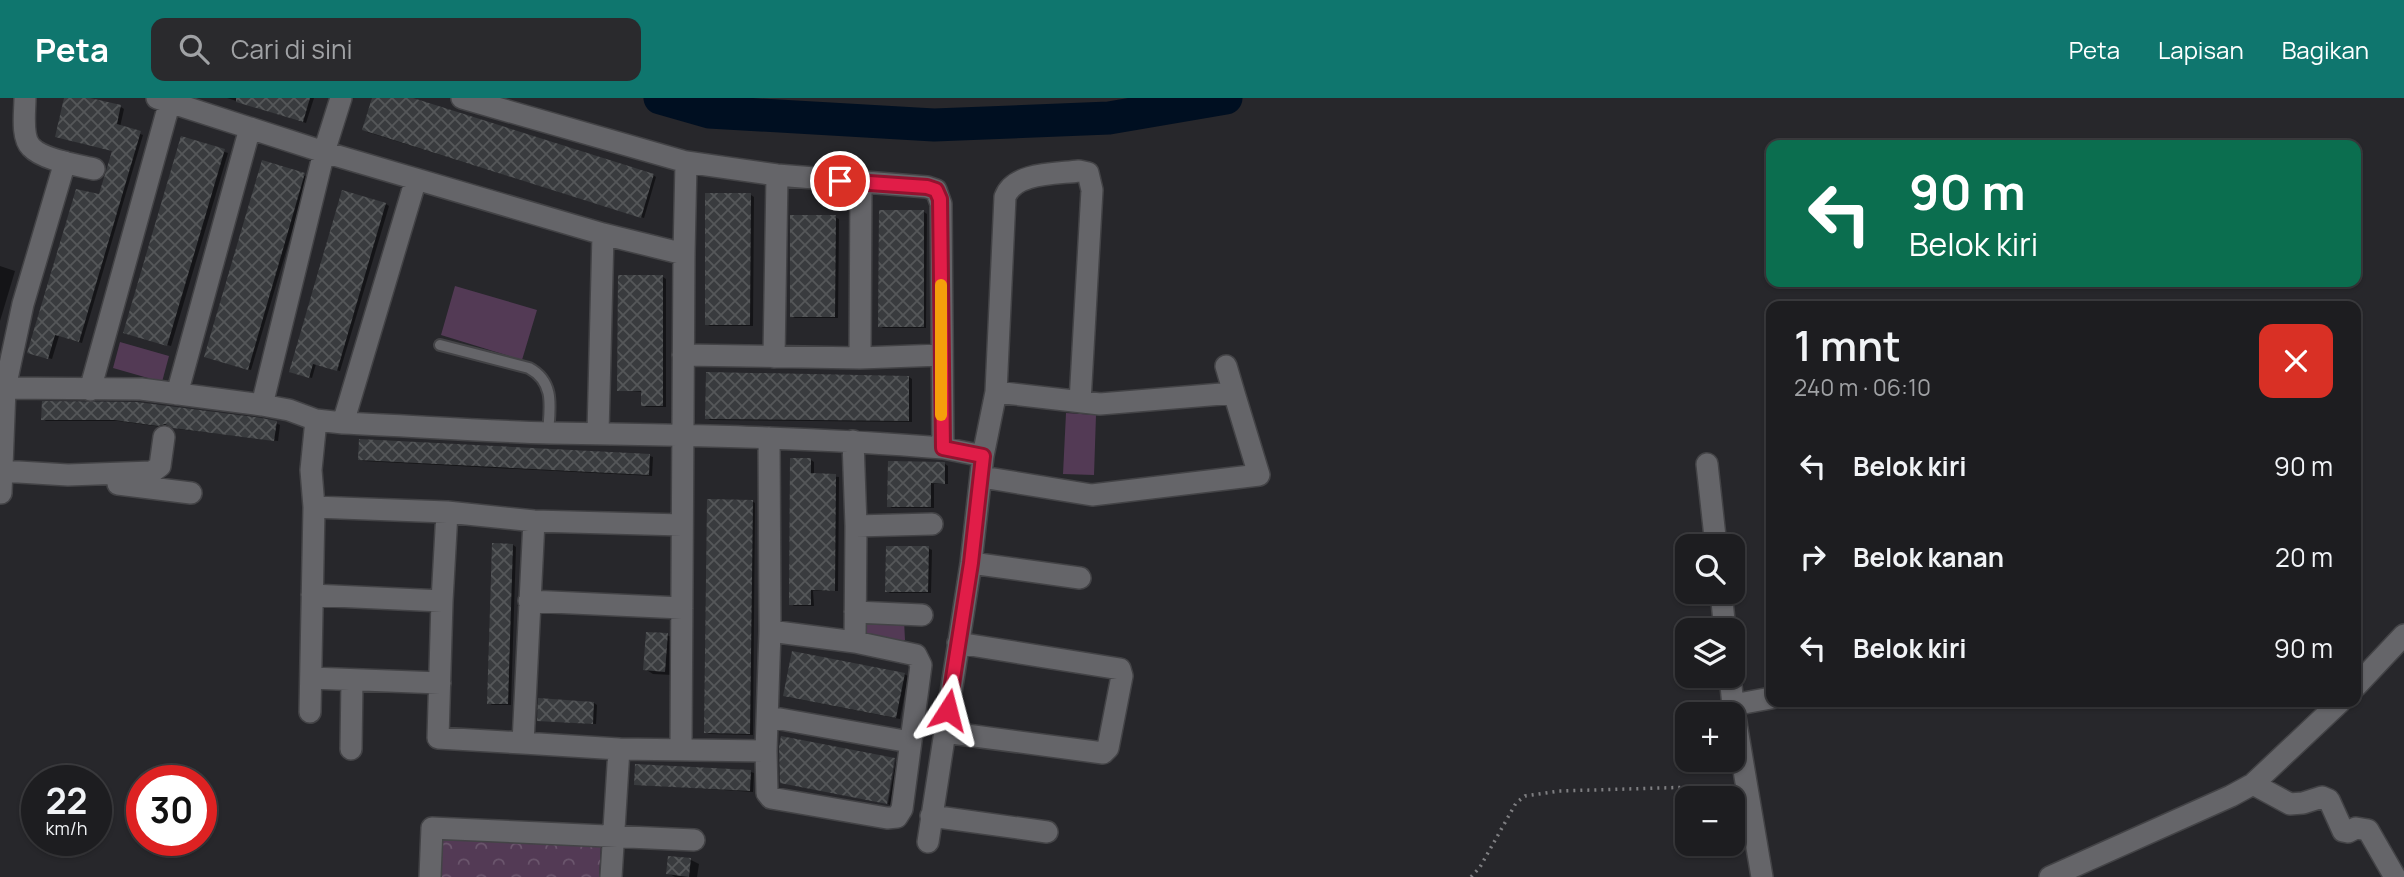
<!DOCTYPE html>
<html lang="id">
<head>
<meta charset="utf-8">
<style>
	:root { --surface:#1d1d20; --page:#2a2a2d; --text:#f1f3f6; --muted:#a0a2a5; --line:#3b3b3e; --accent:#0f766e }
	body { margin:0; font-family:Manrope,sans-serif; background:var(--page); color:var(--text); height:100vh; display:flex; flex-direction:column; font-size:26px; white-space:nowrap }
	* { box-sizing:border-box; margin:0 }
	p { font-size:23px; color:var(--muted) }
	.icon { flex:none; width:38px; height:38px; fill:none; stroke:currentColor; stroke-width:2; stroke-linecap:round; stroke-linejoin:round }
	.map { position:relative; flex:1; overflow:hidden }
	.details { position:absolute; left:1766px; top:203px; width:595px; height:406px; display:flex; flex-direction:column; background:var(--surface); border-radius:14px; box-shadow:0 2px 5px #0004,0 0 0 2px var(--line) }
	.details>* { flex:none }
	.banner { position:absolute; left:1766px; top:42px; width:595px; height:147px; border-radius:14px; box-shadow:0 2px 5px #0004,0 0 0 2px var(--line); background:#0b6e4f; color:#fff; overflow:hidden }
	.buttons { position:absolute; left:1675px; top:436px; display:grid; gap:14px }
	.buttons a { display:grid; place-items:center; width:70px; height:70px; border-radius:14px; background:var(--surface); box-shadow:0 2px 5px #0004,0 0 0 2px var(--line); font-size:35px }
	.speed { position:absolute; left:21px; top:667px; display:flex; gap:14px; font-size:35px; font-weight:700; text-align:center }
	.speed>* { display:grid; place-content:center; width:91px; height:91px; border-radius:50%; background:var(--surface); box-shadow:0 2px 5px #0004,0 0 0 2px var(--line); line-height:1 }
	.speed small { font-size:18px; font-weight:400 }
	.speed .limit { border:10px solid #d22; background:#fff; color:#111 }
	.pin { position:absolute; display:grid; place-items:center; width:60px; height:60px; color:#fff; margin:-30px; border:4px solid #fff; border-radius:50%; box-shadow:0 2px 7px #0007 }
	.me { position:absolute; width:77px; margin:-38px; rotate:9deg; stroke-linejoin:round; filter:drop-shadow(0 0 5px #0008) }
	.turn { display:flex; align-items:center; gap:24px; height:147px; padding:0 28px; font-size:32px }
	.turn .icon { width:91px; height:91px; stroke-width:2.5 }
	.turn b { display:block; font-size:49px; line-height:60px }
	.round { display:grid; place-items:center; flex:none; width:74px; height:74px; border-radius:14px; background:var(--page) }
	.overview { display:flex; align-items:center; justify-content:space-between; height:119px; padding:0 28px }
	h1 { font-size:42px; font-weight:600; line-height:52px }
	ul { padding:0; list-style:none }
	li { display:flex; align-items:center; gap:21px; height:91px; padding:0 28px }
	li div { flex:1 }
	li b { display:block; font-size:26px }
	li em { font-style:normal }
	header { display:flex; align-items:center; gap:42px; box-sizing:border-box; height:98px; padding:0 35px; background:var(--accent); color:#fff }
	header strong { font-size:33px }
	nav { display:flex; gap:38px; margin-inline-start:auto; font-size:24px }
	.search { width:490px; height:63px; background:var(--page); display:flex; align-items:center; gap:18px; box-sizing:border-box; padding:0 24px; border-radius:14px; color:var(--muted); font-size:26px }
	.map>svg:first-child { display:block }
</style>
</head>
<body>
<header>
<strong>Peta</strong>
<div class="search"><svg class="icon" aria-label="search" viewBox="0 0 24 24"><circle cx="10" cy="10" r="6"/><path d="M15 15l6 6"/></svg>Cari di sini</div>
<nav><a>Peta</a><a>Lapisan</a><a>Bagikan</a></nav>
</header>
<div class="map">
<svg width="2404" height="779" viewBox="0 0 2404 779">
	<defs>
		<pattern id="park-crowns" width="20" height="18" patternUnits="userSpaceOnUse" patternTransform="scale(1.75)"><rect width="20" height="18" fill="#533a55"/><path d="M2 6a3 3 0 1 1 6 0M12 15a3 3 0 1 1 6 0" fill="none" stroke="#6b566d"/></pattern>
		<pattern id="building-cross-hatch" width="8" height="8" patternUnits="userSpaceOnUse" patternTransform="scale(1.75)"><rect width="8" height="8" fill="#393b3e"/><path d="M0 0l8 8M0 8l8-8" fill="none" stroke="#555759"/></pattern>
	</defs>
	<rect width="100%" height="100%" fill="#27272b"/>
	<path fill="url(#park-crowns)" d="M438,737L601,746L599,779H436Z"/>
	<path fill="#533a55" d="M455,188L537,212L522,262L441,237Z
		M120,244L169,258L162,284L113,270Z
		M1066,315L1096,317L1094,377L1063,376Z
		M863,522H904L905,542H863Z"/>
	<path fill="#0007" d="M66,0H82L121,9L124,11L120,29L143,37L82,245L59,238L52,261L33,256L101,98L114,53Z
		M227,0H314L306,25Z
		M374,0H406L653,77L656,79L644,120L367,34Z
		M183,41L228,55L171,248L129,236Z
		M263,64L308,79L251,272L209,260Z
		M751,97L754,99L753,228H710L706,226Z
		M386,106L389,108L340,273L316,266L312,280L294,275Z
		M924,114L927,116L926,230H883L880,228Z
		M835,119L839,121L838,220H795L791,218Z
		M0,168L15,173L0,223Z
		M619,179H663L666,181V309H646L643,307V294L619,292Z
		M909,279L912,281V324L710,322L707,320Z
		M43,305L276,325L280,327L278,343L178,331L170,327L162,329L118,323H46L43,321Z
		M650,358L653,359L652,378L363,363L360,361Z
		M811,362L814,364V377L839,379L838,493H813L814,508H794L791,506Z
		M945,366L948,368V386H934V410H892L889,408Z
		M752,403L755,405L753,637L709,636L706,634Z
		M513,447L516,449L511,607H492L489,605Z
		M928,450L932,452L931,495H890L887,493Z
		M667,537L675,541L673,577L653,576L645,571Z
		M904,576L908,578L900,621L788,599Z
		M594,605L597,607L596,626L539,622Z
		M896,663L898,664L890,707L888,706Z
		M751,674L754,675L753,694L636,686Z
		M669,760L691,762L699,766L697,779H675L668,775Z"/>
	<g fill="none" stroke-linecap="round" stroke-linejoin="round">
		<path stroke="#000f21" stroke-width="33" d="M660,0L709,14L934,27L1109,20L1226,0"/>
	</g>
	<path fill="url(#building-cross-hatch)" d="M64,0H90L121,7L117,26L141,33L79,244L55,237L48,261L27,255L76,91L99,96L112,53L55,39Z
		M236,0H310L303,24L236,4Z
		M372,0H413L654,76L641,120L362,32Z
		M181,38L225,51L167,248L123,235Z
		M262,62L305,75L248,272L204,259Z
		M342,92L386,105L337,273L313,266L309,280L289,274Z
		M705,95H751L750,227H705Z
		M879,112H924V229H878Z
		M790,117H836L835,219H790Z
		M618,177H663V308H641V293H617Z
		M706,274L909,278V323L705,321Z
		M42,303L137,304L261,320L277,323L274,343L173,330L165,326L158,328L114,322H41Z
		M359,341L650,356L649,377L358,362Z
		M790,360H811V375L836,376L835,493L811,492V507H789Z
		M888,363L945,364V386L931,385V409H887Z
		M707,401L753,402L750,636L704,635Z
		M492,445L513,446L508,606H487Z
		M886,448H929L928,494H885Z
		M646,534L668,535L665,574L643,572Z
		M792,553L905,575L896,620L783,598Z
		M538,600L594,604L593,626L537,623Z
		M781,638L895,660L887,706L780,685L779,649Z
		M635,666L751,672L750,693L634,687Z
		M668,758L691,760L689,779L666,776Z"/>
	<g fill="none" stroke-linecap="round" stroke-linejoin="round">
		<g stroke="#434346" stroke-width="14">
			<path id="lane" d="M440,247L529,270C555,284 550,309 548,335"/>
		</g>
		<g stroke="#434346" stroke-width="24">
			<path id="street" d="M25,0C25,14 21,39 31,49C43,62 77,67 94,71
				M157,0L324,54L603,136L684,156
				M683,257L860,260L941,257
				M774,259L777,77
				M860,260L861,85
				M1226,268L1234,295
				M0,290L141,291L262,307L289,312L316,322L343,325C412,328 481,333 550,335C681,337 812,339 943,350L941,106L936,92L927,89L777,77L686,64L462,0
				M90,292L170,3
				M996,294L1005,99C1014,74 1056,76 1079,73L1088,75L1092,92L1080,304
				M177,296L250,30
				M262,307L324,54L341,0
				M343,325L416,81
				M598,335L603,136
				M853,343L856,428L855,544
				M1707,366L1716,448
				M2,373L68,377L152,374L160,368L164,339
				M982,379L1092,397L1259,377L1234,295L1100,306L996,294L983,358
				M118,386L191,395
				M1,395L5,290L23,206L65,64
				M314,409L447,414L534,423L682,427
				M534,423L523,645L619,651
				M856,428L932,426
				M971,465L1080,480
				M1721,494L1725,532
				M312,497L442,503L438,640L523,645
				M442,503L447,414
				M529,503L682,510
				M855,514L922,517
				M1730,578L1733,607L1771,600
				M311,580L440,585
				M2356,588L2404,537
				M1733,607L1762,779
				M310,614L314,409L311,372L316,322
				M769,619L910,644
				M944,634L1103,655L1108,650L1122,578L1120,571L958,545
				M351,651L352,582
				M681,651L684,156L686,64
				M766,653L770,533L769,340
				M2253,686L2290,706L2303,705L2322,699L2329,702L2343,733L2348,734L2356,730L2368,732L2395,779
				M931,718L1047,734
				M928,744L971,465L983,358L943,350
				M430,779L432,730L694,742
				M611,779L619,651L766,653L767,695L771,700L887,720L897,719L902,711L921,567L916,557L855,544L770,533
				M2050,779L2231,698L2253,686L2340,604"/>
		</g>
		<path stroke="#7f7f82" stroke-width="3.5" stroke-dasharray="2 5" stroke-linecap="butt" d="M1471,779L1480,769L1516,705L1525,698L1559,693L1728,688"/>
		<use href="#lane" stroke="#656569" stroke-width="10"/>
		<use href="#street" stroke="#656569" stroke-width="21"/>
	</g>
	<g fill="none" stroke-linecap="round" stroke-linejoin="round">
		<g stroke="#92132f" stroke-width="18">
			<path id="route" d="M840,83L927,89L936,92L940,101L943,350L983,358L971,465L948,612"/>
		</g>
		<use href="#route" stroke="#e11d48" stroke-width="12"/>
		<path stroke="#f59e0b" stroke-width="12" d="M941,187V317"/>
	</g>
</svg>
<div class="buttons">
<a><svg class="icon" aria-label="search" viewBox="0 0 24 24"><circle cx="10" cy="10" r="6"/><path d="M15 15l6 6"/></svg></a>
<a><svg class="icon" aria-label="layers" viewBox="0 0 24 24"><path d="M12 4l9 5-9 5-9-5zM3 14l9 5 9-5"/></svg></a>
<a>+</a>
<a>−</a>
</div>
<div class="speed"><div>22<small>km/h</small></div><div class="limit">30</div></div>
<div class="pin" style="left:840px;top:83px;background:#d93025"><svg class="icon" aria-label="arrive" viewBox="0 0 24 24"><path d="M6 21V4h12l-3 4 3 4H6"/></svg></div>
<svg class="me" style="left:948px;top:612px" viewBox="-20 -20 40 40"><path d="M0-17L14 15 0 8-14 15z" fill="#e11d48" stroke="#fff" stroke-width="4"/></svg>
<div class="banner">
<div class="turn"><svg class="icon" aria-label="left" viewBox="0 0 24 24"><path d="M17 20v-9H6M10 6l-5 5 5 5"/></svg><div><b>90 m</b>Belok kiri</div></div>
</div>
<section class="details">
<div class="overview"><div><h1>1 mnt</h1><p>240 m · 06:10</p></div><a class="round" style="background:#d93025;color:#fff"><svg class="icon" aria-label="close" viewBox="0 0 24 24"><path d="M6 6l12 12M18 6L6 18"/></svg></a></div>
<ul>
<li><svg class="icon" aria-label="left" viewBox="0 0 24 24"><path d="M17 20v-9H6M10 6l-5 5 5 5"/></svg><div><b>Belok kiri</b></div><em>90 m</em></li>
<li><svg class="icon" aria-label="right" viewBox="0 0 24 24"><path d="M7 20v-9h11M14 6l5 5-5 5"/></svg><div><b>Belok kanan</b></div><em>20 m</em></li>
<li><svg class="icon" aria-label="left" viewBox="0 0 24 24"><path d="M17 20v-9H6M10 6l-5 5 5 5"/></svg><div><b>Belok kiri</b></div><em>90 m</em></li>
</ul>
</section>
</div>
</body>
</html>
